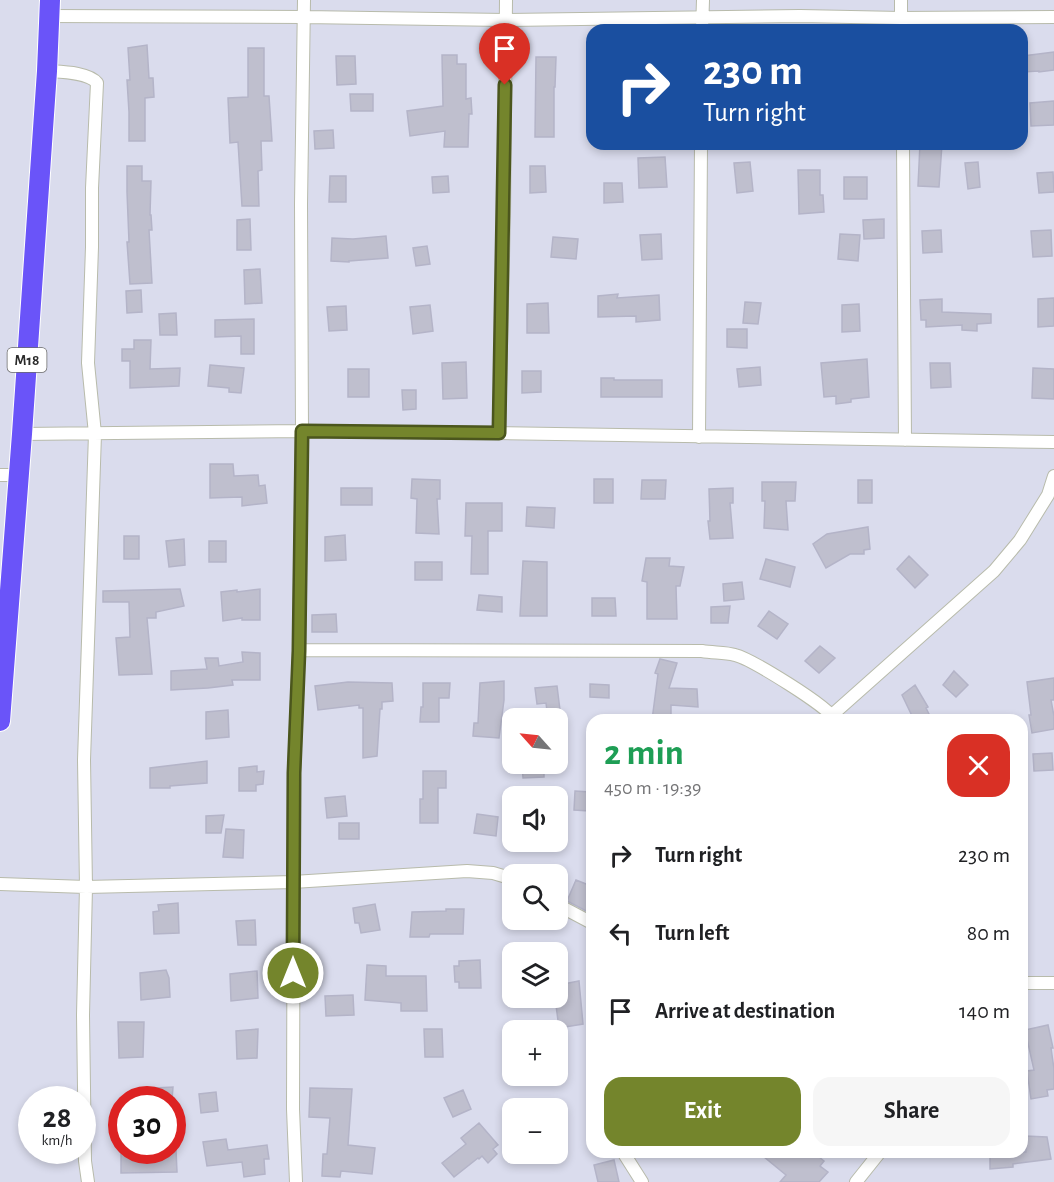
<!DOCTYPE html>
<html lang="en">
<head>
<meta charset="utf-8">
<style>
	:root { --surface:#fff; --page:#f6f6f6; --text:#202124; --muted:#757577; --accent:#74852c }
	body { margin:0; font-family:"Alegreya Sans",sans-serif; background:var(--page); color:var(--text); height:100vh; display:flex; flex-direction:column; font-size:22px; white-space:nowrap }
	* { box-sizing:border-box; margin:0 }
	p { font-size:20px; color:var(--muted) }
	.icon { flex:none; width:33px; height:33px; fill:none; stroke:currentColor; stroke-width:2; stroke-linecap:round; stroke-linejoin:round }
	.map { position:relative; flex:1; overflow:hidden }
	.panel { position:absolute; left:586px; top:714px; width:442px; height:444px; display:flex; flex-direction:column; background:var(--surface); border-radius:18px; box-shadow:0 3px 9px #0003 }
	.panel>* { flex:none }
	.guide { position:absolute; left:586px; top:24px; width:442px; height:126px; border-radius:18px; box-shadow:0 3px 9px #0003; background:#1a4fa0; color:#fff; overflow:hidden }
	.needle { width:39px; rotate:297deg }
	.controls { position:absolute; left:502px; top:708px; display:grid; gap:12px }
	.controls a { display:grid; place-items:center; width:66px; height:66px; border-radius:12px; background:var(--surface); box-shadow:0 3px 9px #0003; font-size:30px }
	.speed { position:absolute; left:18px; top:1086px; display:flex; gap:12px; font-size:30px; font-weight:700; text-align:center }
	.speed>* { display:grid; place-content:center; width:78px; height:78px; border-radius:50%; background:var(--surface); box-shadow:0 3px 9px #0003; line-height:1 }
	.speed small { font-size:15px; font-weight:400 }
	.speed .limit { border:9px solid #d22; background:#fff; color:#111 }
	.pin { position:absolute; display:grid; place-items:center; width:51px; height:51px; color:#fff; margin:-62px -26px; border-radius:50% 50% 50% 0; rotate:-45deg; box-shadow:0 0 6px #0007 }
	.pin .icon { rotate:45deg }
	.me { position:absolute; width:66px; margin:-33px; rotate:0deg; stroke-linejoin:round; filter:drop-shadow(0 0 4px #0008) }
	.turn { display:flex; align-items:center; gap:21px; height:126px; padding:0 18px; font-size:27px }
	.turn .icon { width:78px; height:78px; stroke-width:2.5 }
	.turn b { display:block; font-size:42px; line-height:51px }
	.round { display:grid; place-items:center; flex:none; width:63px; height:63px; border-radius:18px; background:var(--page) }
	.summary { display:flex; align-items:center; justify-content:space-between; height:102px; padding:0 18px }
	h1 { font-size:36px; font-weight:700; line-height:45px; color:#1e9e55 }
	.action { display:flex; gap:12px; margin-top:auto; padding:12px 18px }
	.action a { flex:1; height:69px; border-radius:18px; background:var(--accent); color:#fff; font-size:24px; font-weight:700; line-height:69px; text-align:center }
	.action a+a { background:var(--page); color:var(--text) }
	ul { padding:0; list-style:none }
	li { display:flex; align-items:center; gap:18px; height:78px; padding:0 18px }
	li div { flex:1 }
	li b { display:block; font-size:22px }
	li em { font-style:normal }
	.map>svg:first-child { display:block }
</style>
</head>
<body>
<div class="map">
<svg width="1054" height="1182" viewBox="0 0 1054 1182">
	<rect width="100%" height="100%" fill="#dadced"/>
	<path fill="#bfbfce" stroke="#b4b4c8" stroke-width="1.5" d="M147,45L149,78H153L154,97L145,98V141H129V112L127,80H130L128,48Z
		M248,48H264V96H269L272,141H261L262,170L258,171L259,206H242L238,142L230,143L228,98L248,97Z
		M1054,52V70L1039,72V71L1023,72V56Z
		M442,55H457V64H466V99L471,98L472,114H469L468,147H444L445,131L410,136L407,111L443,106Z
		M336,56H355L356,84L337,85Z
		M536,57H556L555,87H554V137H535Z
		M350,94H373V111H351Z
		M1054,101V125L1031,126L1030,103Z
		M333,130L334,148L315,149L314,131Z
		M920,144H942L939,187L918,186Z
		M665,157L667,187L639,188L638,158Z
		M750,162L753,191L737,193L734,163Z
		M978,162L980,187L968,189L965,163Z
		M127,166H142V181H151L150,215H151L152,230H149L152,283L130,284L127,242H129L127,192Z
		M530,166H545L546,192L530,193Z
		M798,170H820V195H823L824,212L799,214Z
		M1053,172L1054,192L1039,193L1037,173Z
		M330,176H346V202H329Z
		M448,176L449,192L433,193L432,177Z
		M844,177H867V199H844Z
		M604,183H622L623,202L604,203Z
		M250,219L251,250H237V220Z
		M884,219V238L864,239L863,220Z
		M941,230L942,252L923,253L922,231Z
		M1051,230L1052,256L1033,257L1031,231Z
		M661,234L662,259L642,260L640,235Z
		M840,234L860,235L858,261L838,259Z
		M386,236L388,258L349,261V262L331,261L332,238L353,239Z
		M553,237L578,239L576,259L551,257Z
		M427,246L430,264L416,266L413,248Z
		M260,269L262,303L245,304L244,270Z
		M141,290L142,312L127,313L126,291Z
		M618,294L617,298L659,295L660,320L636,322V316L598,317V296Z
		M1054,298V326L1038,327V299Z
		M942,299V312L991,314V323L977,324V331L962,330V325L926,327V320H921L920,300Z
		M745,302L761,303L758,324L743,323Z
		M548,303L549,333H527V304Z
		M859,304L860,331L842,332V305Z
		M430,305L433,331L413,334L410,307Z
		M346,306L347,330L329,331L327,307Z
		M176,313L177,335H160L159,314Z
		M254,319V354H241V336L215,337V320Z
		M727,329H747V348L727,347Z
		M134,340H151L150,369L180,368L179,386L130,388V361H122V349H134Z
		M867,359L869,397L851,399V402L836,404V396L824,397L821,363Z
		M466,362L467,398L443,399L442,363Z
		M930,363H950L951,387L931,388Z
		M210,365L244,368L241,393L229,392V388L208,386Z
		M760,367L761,385L739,387L737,369Z
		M1033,368L1054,369V399L1032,398Z
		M348,369H369V397H348Z
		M522,371H541V392L522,393Z
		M601,378H614V380H662V397H601Z
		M402,390H416V409L403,410Z
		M210,464H233L234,476L258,475L259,486L265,485L267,503L242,506V497L210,498Z
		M412,479L440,480V499H437L439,534L416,533L417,499L411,498Z
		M594,479H613V503H594Z
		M642,480H666L665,499H641Z
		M858,480H872V503H858Z
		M762,482H796L795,501H786L788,530L764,528L765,501H762Z
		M341,488H372V505H341Z
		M733,488V503H730L733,538L710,539L708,521H710L709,489Z
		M466,503H502V531H488V574H471L472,536H465Z
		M527,507L555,508L554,528L526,526Z
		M868,527L870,549L864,550V554H850L826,568L813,544L827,534Z
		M345,535L346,560L325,561V537Z
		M124,536H139V559H124Z
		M184,539L185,565L169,567L166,541Z
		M209,541H226V562H209Z
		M909,556L928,575L915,588L897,569Z
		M646,558H670L669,566L684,567L680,586H676L677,619H647V582L642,581Z
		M766,559L795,567L790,587L760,579Z
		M523,561L547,562V616H520Z
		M415,562H442V580H415Z
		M742,582L744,599L724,601L723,584Z
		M180,589L184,606L156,612V618H147L152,674L119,675L116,638L130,637L129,602H103V591Z
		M260,589V620H242V618L223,621L221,592L237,590V592Z
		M479,595L502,597V612L477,610Z
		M592,598H615L616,616H592Z
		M730,606L728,623H711V607Z
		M769,611L788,624L777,639L758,626Z
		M336,614L337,632H312V615Z
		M820,646L835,658L819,673L805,661Z
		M242,652L260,653V680H232L233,685L208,688L171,690V671L207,669L205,658H218L219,666L243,662Z
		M660,659L677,663L669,688L697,689L698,707L671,705V720H652L658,674L655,673Z
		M954,671L968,685L956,697L943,685Z
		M1054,678V700H1051L1054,716V729L1032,733L1029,715H1031L1027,682Z
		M504,681V700L499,738L473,736L474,723H478L480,683Z
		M348,682L392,683L393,701L382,702V709H380L377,756L363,758V708H359V705L318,710L315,686Z
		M423,683H450L449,698H439V722H420L421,707H423Z
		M590,684L609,685V698L590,697Z
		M915,685L928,707L926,708L932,720H914L902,695Z
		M557,686L560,710L547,711L546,703L537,704L535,688Z
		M228,710L229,737L206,739V712Z
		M1052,753L1053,770L1034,771L1033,754Z
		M207,761V783L170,786V788H150V768Z
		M522,764H544V777L523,778Z
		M257,766V772L264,771L263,784L256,785V791H239V768Z
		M423,771H446V788H438V823H420V799H423Z
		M575,791L590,792L589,811L574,810Z
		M345,796L347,816L327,818L325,798Z
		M477,814L498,817L496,836L474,833Z
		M224,815L221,833H206V816Z
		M339,823H359V839H339Z
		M226,829L244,830L243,858L223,857Z
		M576,880L591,886L587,893L592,895V914L567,901Z
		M178,903L179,933L154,934L153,912L159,911L158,905Z
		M375,904L380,930L361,933L359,923H355L353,908Z
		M446,909H464L463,934H430L429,937H410L412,912L446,911Z
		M255,920L256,945H238L236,921Z
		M480,960L481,988H459V982H455L454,966H459V961Z
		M367,965L386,966V976H426L427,1011H401V1003L365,1000Z
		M166,970L169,978L170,997L141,1000L140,973Z
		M257,971L258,998L231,1001L230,974Z
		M579,981L583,1024L559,1028L555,998H558V985Z
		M353,995L354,1015L326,1016L325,996Z
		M118,1022H144L143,1057L119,1058Z
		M1048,1025L1053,1048H1051L1054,1069V1089L1047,1090L1048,1096L1031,1099L1027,1071L1034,1070L1025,1030Z
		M258,1029L257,1058L237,1059L236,1031Z
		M424,1029H442L443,1057H425Z
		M173,1087L172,1100H135V1089Z
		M310,1088L352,1089L348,1145L375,1148L372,1174L341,1171L340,1177L322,1176L323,1154H327L330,1118L309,1117Z
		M463,1090L471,1109L453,1117L444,1098Z
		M216,1092L218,1111L201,1113L199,1094Z
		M479,1123L498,1145L493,1149L497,1154L488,1163L482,1156L479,1159L478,1158L454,1177L442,1163L466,1144L461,1138Z
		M1025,1136L1047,1137L1051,1159L1013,1164V1167L990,1169V1152H1026Z
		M226,1139L228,1150L267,1145L269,1159H264L265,1174L244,1177L242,1162L207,1166L203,1142Z
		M121,1150H176L177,1172L121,1173Z
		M758,1152H813L824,1161L820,1166L828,1172L819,1182H780L786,1175Z
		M614,1160L619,1182H598L594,1165Z"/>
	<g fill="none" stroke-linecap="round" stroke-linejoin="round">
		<g stroke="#b8bbab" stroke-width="14">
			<path id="minor" d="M901,0V30
				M48,16L304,17L505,20L800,16L901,18L1054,17
				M702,30L703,0
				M47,71C61,72 88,72 97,83L92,188V247L88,363L95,434L84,760L86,887L83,1015L85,1161L88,1182
				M903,144L905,440
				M499,433L504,214L506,0
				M22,434L302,431L499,433L1054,442
				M699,437L701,144
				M0,475H19
				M299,650L702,651C713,653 725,652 735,655C751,659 828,706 835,720
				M832,715L994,571L1020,540L1048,495L1054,476
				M0,884L86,887L293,882L467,871L493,873L513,879
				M558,905L592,923
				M1023,983H1054
				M623,1152L642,1182
				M296,1182L293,1109L294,773L299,650L302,431L301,204L304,0
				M856,1182L880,1152"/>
		</g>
		<g stroke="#fff" stroke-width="22">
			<path id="primary" d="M0,721L22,434L47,71L50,0"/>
		</g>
		<use href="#minor" stroke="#fff" stroke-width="12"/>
		<use href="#primary" stroke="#6a54f9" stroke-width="20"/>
	</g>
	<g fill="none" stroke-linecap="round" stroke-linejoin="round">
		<g stroke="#4b561d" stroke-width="15">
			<path id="route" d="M293,973L294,773L299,651L302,431L499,433L505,85"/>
		</g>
		<use href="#route" stroke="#74852c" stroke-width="10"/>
	</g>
	<g text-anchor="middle" stroke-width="4.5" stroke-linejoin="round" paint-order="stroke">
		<rect fill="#fff" stroke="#6a6a6a" stroke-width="1.5" x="7.5" y="348" width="39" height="24" rx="4.5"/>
		<g font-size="15" font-weight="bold" fill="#2a2a2a">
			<text x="27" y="365">M18</text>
		</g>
	</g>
</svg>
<div class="controls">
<a><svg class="needle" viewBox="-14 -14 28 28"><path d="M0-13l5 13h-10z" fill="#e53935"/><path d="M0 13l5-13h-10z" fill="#757577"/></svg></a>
<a><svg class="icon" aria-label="sound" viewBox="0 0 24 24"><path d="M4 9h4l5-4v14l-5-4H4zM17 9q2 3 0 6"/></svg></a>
<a><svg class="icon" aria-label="search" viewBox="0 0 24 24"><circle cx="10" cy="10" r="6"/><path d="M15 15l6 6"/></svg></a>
<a><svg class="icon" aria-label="layers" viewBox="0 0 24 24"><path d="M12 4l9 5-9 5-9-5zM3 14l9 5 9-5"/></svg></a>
<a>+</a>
<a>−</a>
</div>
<div class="speed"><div>28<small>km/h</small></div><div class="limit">30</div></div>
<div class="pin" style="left:505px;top:85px;background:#d93025"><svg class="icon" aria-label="arrive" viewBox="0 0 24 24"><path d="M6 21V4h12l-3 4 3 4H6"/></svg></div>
<svg class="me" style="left:293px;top:973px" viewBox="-20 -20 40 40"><circle r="17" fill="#74852c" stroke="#fff" stroke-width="3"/><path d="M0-11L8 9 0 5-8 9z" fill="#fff"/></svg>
<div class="guide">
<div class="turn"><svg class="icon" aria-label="right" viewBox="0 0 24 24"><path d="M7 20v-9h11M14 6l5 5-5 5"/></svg><div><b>230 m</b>Turn right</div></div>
</div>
<section class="panel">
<div class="summary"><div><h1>2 min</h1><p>450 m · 19:39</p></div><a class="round" style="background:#d93025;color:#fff"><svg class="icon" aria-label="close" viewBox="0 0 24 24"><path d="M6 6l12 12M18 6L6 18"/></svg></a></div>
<ul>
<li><svg class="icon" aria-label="right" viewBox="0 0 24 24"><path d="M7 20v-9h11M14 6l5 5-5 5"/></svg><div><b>Turn right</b></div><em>230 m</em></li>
<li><svg class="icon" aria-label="left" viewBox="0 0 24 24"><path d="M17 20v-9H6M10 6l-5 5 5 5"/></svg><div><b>Turn left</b></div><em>80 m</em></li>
<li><svg class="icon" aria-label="arrive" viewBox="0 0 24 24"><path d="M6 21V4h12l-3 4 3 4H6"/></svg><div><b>Arrive at destination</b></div><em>140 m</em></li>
</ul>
<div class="action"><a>Exit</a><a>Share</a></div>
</section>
</div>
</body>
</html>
